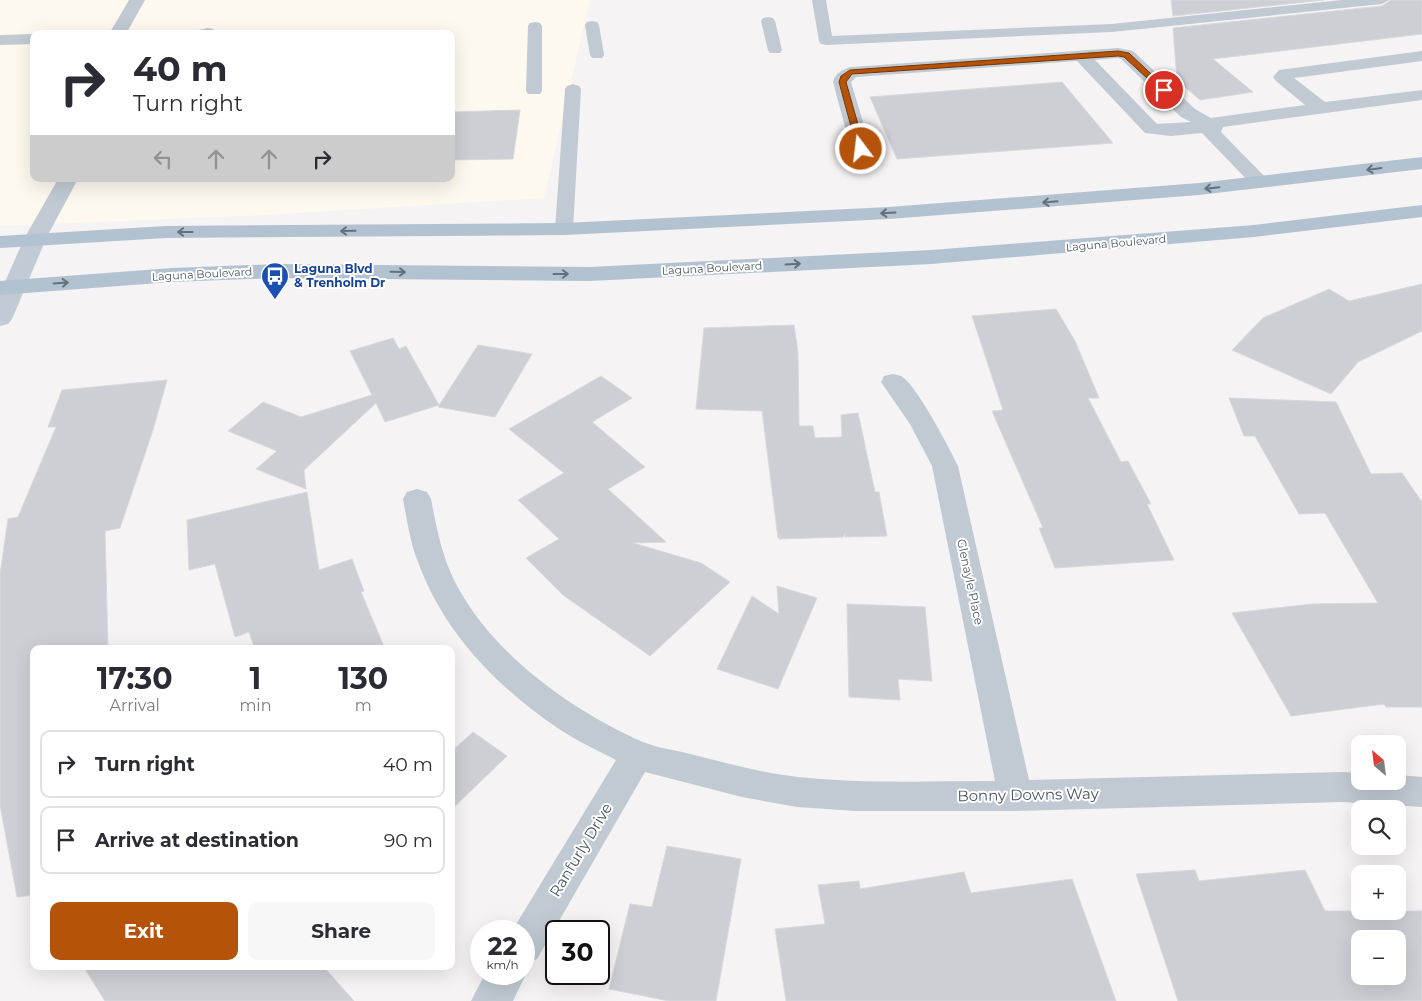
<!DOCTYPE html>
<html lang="en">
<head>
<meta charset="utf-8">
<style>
	:root { --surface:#fff; --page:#f7f7f7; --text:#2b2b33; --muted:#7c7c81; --line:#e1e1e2; --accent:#b45309 }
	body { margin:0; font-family:Montserrat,sans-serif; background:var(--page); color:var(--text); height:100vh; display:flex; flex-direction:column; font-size:19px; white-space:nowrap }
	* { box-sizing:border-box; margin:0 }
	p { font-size:16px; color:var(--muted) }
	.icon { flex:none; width:28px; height:28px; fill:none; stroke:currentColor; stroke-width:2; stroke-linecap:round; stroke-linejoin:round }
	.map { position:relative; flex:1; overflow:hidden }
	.sheet { position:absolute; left:30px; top:645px; width:425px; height:325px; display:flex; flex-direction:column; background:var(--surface); border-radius:10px; box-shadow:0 5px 20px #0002 }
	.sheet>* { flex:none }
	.hud { position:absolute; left:30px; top:30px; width:425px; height:152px; border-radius:10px; box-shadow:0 5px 20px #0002; background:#fff; color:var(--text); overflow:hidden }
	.needle { width:32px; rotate:332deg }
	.fabs { position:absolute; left:1351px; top:735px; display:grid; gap:10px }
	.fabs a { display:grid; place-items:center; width:55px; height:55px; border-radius:10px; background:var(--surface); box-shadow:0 5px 20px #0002; font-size:25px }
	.speed { position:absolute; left:470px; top:920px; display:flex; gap:10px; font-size:25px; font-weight:700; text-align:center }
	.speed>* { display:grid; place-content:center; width:65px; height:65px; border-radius:50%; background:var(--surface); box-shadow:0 5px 20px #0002; line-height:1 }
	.speed small { font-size:12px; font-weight:400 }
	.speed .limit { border:2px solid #111; border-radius:8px; background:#fff; color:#111 }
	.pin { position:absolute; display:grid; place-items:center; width:42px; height:42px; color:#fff; margin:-21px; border:2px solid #fff; border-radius:50%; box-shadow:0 1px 5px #0007 }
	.me { position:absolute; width:55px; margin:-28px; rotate:345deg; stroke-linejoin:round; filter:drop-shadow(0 0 4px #0008) }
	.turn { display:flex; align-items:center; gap:18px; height:105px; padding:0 20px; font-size:22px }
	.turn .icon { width:65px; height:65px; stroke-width:2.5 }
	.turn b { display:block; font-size:35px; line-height:42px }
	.lanes { display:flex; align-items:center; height:48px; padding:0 20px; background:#0003; justify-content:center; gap:25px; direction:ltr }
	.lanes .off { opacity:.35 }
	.eta { display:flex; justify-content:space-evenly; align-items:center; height:85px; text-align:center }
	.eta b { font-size:30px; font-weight:700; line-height:35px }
	.primary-button { display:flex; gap:10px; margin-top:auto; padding:10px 20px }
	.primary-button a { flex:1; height:58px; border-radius:10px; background:var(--accent); color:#fff; font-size:20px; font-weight:700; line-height:58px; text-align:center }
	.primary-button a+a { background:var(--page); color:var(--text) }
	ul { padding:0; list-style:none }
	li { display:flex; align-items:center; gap:15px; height:68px; margin:0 10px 8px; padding:0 10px; border:2px solid var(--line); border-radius:10px }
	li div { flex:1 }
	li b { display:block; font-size:19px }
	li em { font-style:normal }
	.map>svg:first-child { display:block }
</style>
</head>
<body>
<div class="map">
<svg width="1422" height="1001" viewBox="0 0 1422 1001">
	<rect width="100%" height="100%" fill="#f5f3f3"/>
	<path fill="#fdf9ef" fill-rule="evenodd" d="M0,0H590L544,198L266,215L0,226ZM34,34H451V179H34Z"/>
	<path fill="#cdcfd5" stroke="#d7d9de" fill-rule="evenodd" d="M1171,0H1324L1173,16Z
		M1391,0H1422V34L1213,59L1253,92L1200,100L1177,80L1173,28L1382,6Z
		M1062,82L1113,143L897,159L870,97Z
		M520,110L513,159L451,160V112Z
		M1422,284V331L1358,362L1331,394L1232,350L1263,318L1329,289L1349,301Z
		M1056,309L1075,341L1099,398H1088L1121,462L1128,461L1151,504H1147L1174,560L1055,568L1039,528H1043L992,411L1003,410L972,316Z
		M794,325L798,352L799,426H813L815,438L842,437L841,415L858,413L875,492H879L887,536L845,537V533L843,537L779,539L781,535L778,538L762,411L696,409L704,328Z
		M393,338L399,349L406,346L439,405L385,422L376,403L304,470L306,489L256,469L277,451L228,431L263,402L301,417L372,395L350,351Z
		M478,345L532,354L495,417L438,407Z
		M601,376L632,398L592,422L645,467L608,489L666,542L633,543L701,563L730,582L650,656L563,595L526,558L559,539L518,500L564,473L509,429Z
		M167,380L153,430L120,528L105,531L108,649H34V895L17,897L0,805V574L8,519L18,517L56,427H48L62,390Z
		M1229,398L1336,402L1371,474L1402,473L1422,502V707H1386L1384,704L1291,716L1232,613L1312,604L1378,603L1325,513L1299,514L1255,436H1244Z
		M307,492L319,570L352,559L364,591L361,592L385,649H255L249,632L235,637L215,564L189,570L187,520Z
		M777,586L817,598L778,689L717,669L752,596L779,614Z
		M847,604L925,607L932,681L898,679L900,700L849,697Z
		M473,732L507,756L451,810V752Z
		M667,846L741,859L716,1001H669L609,989L630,904L652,907Z
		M1195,870L1199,881L1305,870L1325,911H1422V1001H1178L1136,874ZM1360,939H1398V976H1360Z
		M964,872L971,893L1072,879L1116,1001H786L775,929L825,924L818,885L859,881L860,889Z
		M83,966H323L354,1001H105Z"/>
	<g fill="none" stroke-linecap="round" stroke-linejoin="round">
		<path fill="#c1cad2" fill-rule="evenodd" d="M812,0H826L832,36L1112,24L1342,0H1389L1382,4L1112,32L826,45L821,44L819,41Z
			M768,17L773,18L775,21L782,50L780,53H770L768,50L761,21L763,18Z
			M592,21L597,22L599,25L604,55L602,58H592L590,55L585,25L587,22Z
			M535,22L540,23L542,26V91L540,94H528L526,91L528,26L530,23Z
			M208,28L213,29L215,32L214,34H192L194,31Z
			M573,84L579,86L581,89L573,229L570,233L564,235L558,233L555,229L565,89L567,86Z"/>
		<path fill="#c1cad2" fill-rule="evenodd" d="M129,0H145L126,34H109Z
			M34,34V44L0,45V35Z
			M1118,48L1133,51L1195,109L1211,118L1305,105L1276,81L1273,77L1279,70L1422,51V61L1294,78L1325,102L1422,90V100L1223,127L1221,132L1270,182L1267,186L1260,188L1253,186L1202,133L1171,136L1145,133L1077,61L856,77L851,82L871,149L868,153L861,155L854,153L851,149L833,82C835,73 843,69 851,67ZM1118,58L1121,59L1181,117L1191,122L1157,124L1095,60Z
			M58,179H78L43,244L35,245L27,244L24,239Z
			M893,374C896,375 898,375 901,376C916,384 950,449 958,466L1029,780L1342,772L1360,773V781H1398V775L1422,777V807L1342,802L1015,811H856L797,807L742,797L645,772L537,959L524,965V931H512L616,760C597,750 577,741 559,729C497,687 444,633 418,562C410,542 407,520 403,499L407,492L417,489L427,492L431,499C435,520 439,541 446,561C476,643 566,708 643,742C657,748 675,750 690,754C726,763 762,773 798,777C863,784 929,781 995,781L932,466L910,424L881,382L884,376Z
			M524,968L526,974L513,1001H471L485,974H524Z"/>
		<path fill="#c1cbd6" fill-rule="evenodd" d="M35,233L43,234L46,239L12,319L8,324L0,326V293L24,239L27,234Z"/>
		<path fill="#b3c2d1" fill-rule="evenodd" d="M1422,157V169L1199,195L889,219L564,235L166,238L0,248V236L166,226L564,223L889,207L1199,183Z
			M1422,205V217L1254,237L931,264L590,281L277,278L172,282L0,295V281L172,268L277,264L590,267L931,250L1254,225Z"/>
	</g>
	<defs><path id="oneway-shaft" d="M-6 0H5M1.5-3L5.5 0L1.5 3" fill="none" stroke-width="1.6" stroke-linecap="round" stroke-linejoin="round" transform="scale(1.25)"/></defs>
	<g stroke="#64717d">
		<use href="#oneway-shaft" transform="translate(1374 169) rotate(172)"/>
		<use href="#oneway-shaft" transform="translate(1212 188) rotate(174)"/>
		<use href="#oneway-shaft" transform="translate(1050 202) rotate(175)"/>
		<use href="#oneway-shaft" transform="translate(888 213) rotate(177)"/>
		<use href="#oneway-shaft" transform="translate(348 231) rotate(179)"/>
		<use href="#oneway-shaft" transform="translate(185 232) rotate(180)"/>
		<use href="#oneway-shaft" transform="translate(793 264) rotate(-3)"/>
		<use href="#oneway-shaft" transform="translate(398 272) rotate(1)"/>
		<use href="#oneway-shaft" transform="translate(561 274)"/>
		<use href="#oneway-shaft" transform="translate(61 283) rotate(-4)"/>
	</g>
	<path fill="#b45309" stroke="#753606" d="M1118,51L1129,53L1166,88V91H1161L1124,57L1118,56L852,74L846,82L865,149L861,151L857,149L839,82L841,76L850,70Z"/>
	<defs>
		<g id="bus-pin" transform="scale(1.4375)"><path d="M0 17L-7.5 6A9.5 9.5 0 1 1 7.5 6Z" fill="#1a4fb4" stroke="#fff"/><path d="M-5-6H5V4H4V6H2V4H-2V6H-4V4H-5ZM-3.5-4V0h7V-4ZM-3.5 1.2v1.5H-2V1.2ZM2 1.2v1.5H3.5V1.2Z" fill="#fff"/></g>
	</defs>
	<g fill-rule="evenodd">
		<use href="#bus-pin" x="275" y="276"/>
	</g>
	<g text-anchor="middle" stroke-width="4" stroke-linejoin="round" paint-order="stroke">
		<g font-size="11" fill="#4a5661" stroke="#fff">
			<text transform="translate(1116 243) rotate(-5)" y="4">Laguna Boulevard</text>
			<text transform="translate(712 268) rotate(-3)" y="4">Laguna Boulevard</text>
			<text transform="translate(202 274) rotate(-3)" y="4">Laguna Boulevard</text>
		</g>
		<g font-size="12" font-weight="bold" fill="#164399" stroke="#fff" text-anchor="start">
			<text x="294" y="273">Laguna Blvd<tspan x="294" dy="14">&amp; Trenholm Dr</tspan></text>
		</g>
		<g font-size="12" fill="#4a5661" stroke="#fff">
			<text transform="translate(970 582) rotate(78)" y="4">Glenayle Place</text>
		</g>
		<g font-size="15" fill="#4a5661" stroke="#fff">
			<text transform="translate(1028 795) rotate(-1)" y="5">Bonny Downs Way</text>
			<text transform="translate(581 850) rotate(-59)" y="5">Ranfurly Drive</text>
		</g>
	</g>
</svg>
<div class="fabs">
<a><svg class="needle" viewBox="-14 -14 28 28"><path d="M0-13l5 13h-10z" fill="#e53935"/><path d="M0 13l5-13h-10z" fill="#7c7c81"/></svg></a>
<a><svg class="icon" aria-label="search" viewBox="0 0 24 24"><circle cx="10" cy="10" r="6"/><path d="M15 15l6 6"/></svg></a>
<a>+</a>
<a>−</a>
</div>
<div class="speed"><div>22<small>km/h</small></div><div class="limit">30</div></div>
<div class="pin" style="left:1164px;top:90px;background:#d93025"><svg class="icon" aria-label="arrive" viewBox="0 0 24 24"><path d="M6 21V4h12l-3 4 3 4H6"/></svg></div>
<svg class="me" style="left:861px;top:149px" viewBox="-20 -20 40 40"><circle r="17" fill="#b45309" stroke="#fff" stroke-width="3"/><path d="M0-11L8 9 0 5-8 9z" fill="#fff"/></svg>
<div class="hud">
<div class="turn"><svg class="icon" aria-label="right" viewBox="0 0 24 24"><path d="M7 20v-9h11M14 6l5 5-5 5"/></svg><div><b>40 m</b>Turn right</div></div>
<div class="lanes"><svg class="icon off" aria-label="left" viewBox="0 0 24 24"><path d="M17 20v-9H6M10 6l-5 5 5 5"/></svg><svg class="icon off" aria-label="ahead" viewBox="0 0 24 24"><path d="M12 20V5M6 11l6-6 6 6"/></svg><svg class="icon off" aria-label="ahead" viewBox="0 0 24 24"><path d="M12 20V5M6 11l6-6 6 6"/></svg><svg class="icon" aria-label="right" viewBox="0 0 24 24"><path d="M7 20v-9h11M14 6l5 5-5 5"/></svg></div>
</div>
<section class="sheet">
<div class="eta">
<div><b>17:30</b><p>Arrival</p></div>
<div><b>1</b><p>min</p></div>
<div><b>130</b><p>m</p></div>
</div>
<ul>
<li><svg class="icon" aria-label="right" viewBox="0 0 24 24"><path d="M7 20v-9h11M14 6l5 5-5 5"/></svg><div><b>Turn right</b></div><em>40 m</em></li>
<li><svg class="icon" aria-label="arrive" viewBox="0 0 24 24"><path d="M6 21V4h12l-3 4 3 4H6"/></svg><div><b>Arrive at destination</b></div><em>90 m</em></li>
</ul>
<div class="primary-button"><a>Exit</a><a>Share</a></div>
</section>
</div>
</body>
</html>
